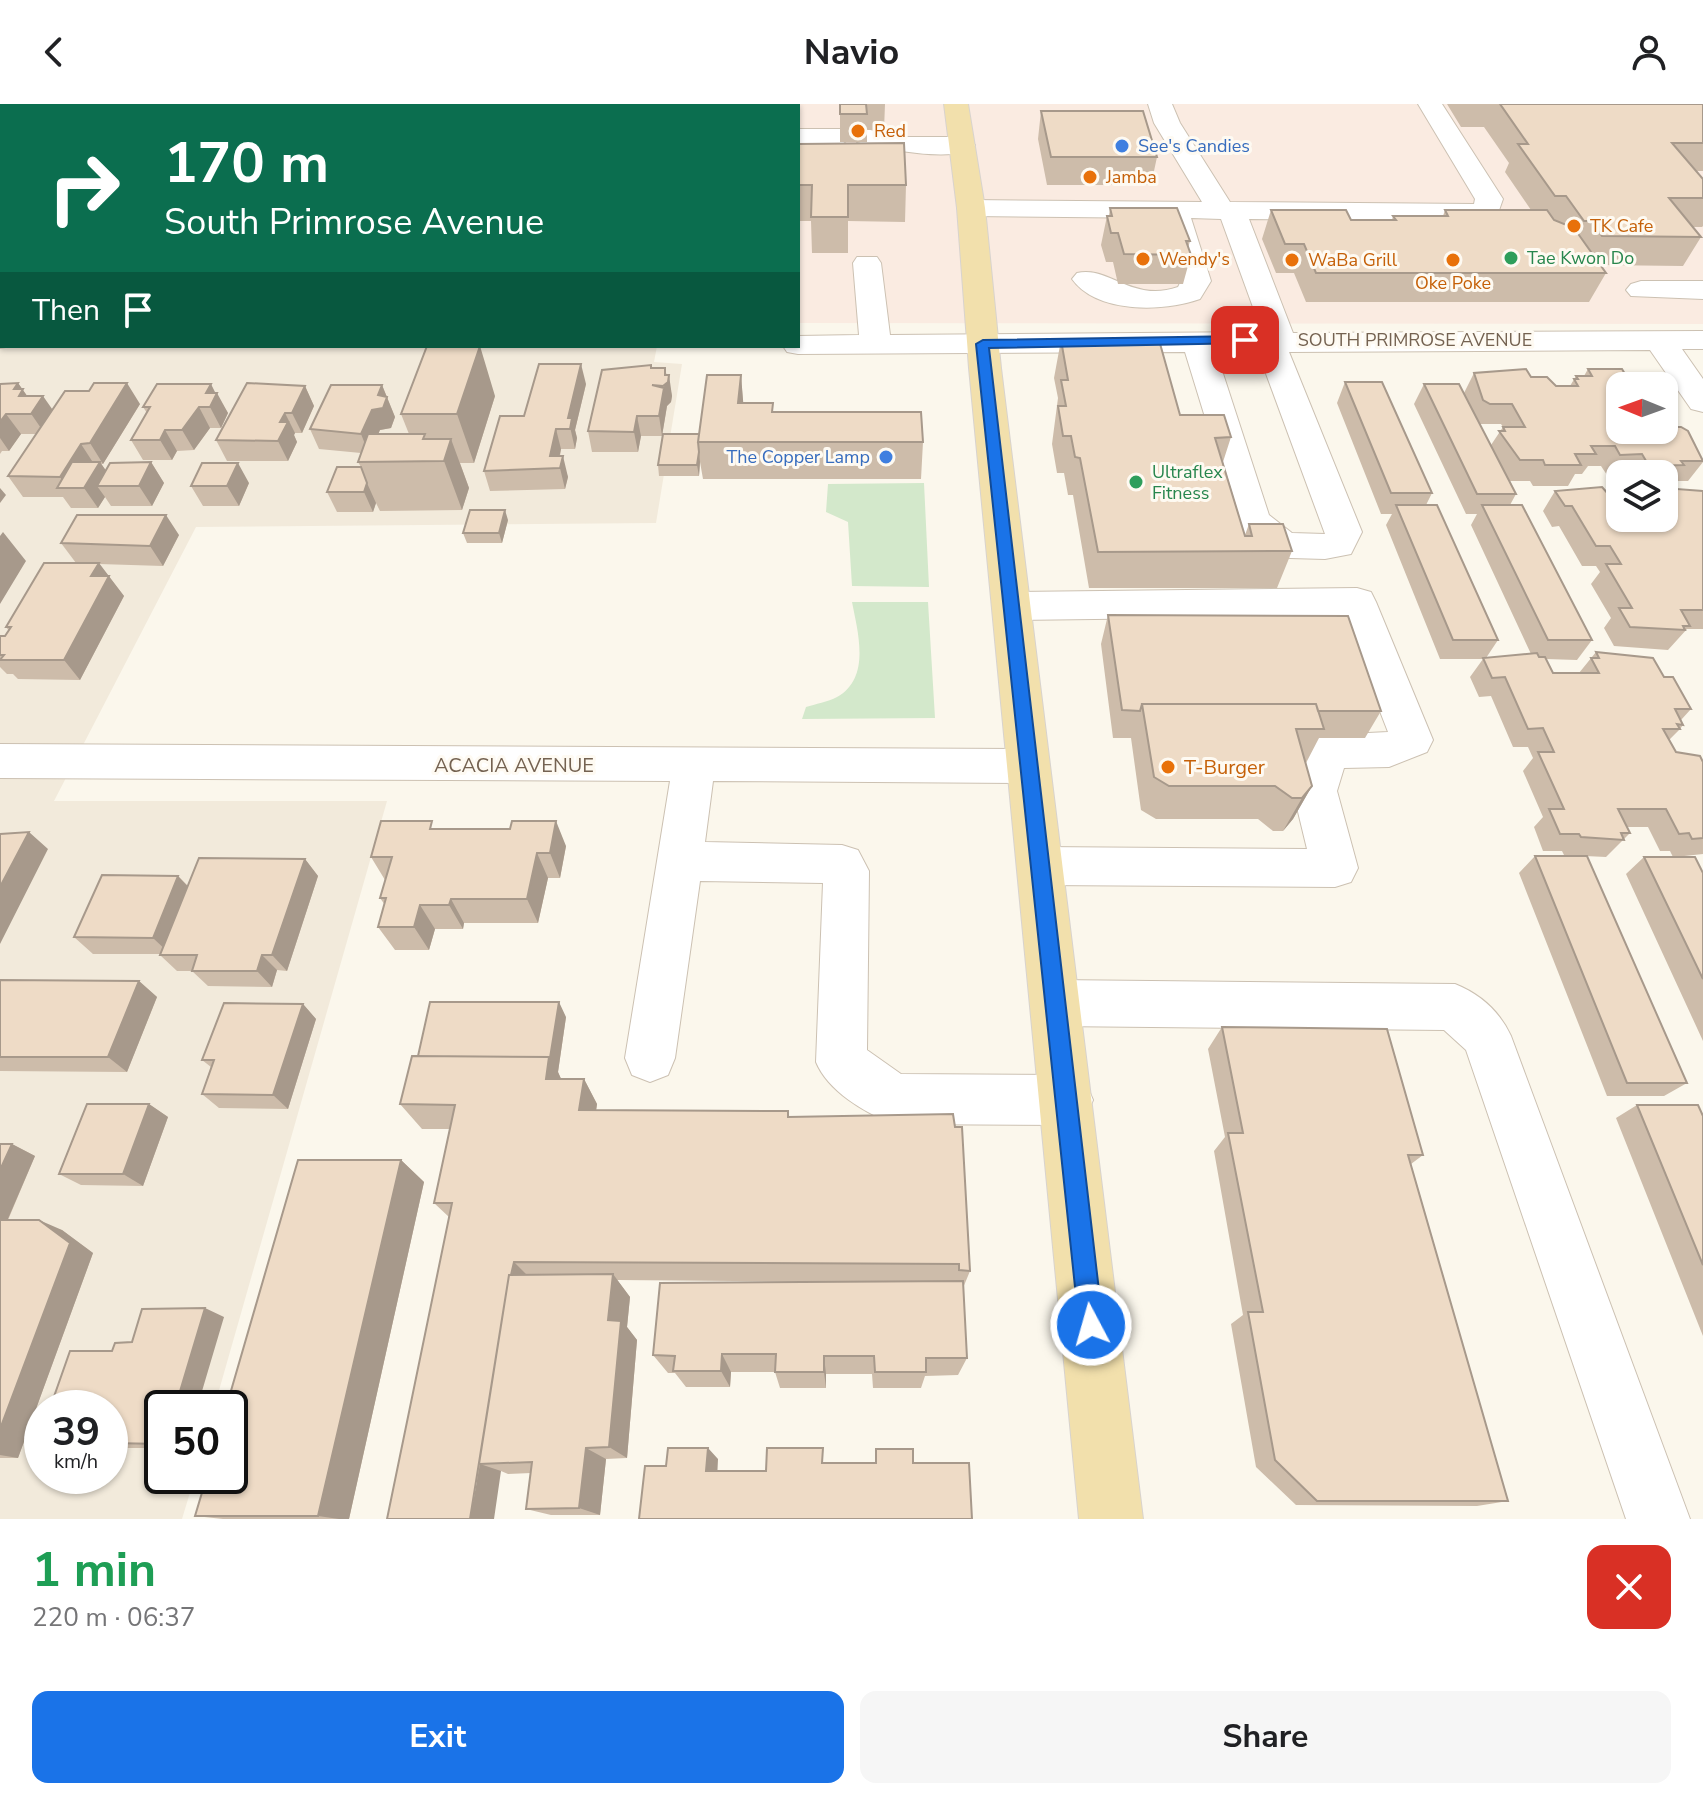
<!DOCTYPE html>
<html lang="en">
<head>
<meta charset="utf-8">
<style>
	:root { --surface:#fff; --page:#f6f6f6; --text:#202124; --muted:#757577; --accent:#1a73e8 }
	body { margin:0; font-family:"Nunito Sans",sans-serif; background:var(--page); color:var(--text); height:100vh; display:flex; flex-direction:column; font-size:30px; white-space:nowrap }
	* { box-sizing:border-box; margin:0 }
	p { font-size:26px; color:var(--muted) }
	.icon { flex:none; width:44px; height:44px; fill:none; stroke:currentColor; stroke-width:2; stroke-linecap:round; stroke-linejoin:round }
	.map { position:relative; height:1415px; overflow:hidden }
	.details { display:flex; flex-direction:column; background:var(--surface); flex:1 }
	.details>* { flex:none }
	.hud { position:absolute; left:0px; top:0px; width:800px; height:244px; box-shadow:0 2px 6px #0004; background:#0b6e4f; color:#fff; overflow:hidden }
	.needle { width:52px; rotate:271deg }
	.controls { position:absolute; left:1606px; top:268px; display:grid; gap:16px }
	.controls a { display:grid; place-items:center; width:72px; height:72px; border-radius:16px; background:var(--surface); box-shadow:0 2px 6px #0004; font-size:40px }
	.speed { position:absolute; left:24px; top:1286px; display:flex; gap:16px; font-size:40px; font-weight:700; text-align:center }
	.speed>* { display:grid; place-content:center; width:104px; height:104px; border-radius:50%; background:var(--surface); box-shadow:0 2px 6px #0004; line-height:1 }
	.speed small { font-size:20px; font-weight:400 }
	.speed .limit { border:4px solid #111; border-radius:12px; background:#fff; color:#111 }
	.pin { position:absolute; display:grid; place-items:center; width:68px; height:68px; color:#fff; margin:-34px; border-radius:16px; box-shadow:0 4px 12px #0006 }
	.me { position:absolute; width:88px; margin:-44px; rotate:354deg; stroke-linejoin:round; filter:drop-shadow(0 0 6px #0008) }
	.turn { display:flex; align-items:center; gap:28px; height:168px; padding:0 32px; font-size:36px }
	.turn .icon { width:104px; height:104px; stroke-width:2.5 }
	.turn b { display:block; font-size:56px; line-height:68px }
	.then { display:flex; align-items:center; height:76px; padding:0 32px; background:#0003; gap:16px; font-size:30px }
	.round { display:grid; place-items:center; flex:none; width:84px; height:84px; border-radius:16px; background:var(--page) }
	.headline { display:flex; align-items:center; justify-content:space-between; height:136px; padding:0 32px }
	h1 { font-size:48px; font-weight:700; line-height:60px; color:#1e9e55 }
	.cta { display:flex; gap:16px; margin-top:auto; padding:16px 32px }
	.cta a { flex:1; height:92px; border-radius:16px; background:var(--accent); color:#fff; font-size:32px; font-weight:700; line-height:92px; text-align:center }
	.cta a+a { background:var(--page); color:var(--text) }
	header { display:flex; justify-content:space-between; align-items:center; height:104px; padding:0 32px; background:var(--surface); font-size:36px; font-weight:700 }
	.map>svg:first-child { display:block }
</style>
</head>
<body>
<header><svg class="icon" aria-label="back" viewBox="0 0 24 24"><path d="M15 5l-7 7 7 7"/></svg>Navio<svg class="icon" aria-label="person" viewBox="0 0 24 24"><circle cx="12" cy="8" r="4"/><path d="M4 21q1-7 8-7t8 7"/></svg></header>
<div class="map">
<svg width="1703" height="1415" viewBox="0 0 1703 1415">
	<rect width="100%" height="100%" fill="#fbf7ec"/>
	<path fill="#f2eadb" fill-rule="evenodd" d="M0,7L2,242H657L654,258L682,260L656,419L196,423L54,697H387L214,1304H162V1372H195L182,1415H0ZM42,1304H110V1372H42Z"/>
	<path fill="#faebe1" d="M765,0H1703V220L798,219V2Z"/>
	<path fill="#d3e8cb" d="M924,379L929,483L852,482L848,418L826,408L828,380Z
		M852,498H928L935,614L802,615L806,603C815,600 828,598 837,593C871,574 858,529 852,498Z"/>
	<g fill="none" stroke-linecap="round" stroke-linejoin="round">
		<g stroke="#ccc1b2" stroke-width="2">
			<path id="minor" d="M685,0H709V2H685Z
				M723,0H747V2H723Z
				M1148,0H1172L1180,19L1230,98L1474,100L1475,95L1418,0H1442L1503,95L1497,112L1468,117L1249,115L1293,229L1703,227V245H1682L1703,275V308L1691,305L1650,246L1289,248L1362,428L1351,450L1325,455L1290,454L1257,442L1239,424L1185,248L798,250L787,248L783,242H798V232L859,231L853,159L857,153H877L881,159L890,231L1262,228L1221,115L1191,114L1211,177L1200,195C1164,208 1097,210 1072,175L1077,169C1108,161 1132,199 1178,183L1181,177L1164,114L971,112L961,110L957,104L961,98L971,96L1202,98L1154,19ZM1216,248H1258L1325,430L1292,429L1269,411Z
				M798,25H840L853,33L840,41H798Z
				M866,25L900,33H962L975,41C961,61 879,44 857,38L853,33L857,28Z
				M1641,177H1703V195L1631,192L1626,186L1631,180Z
				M0,226L2,242H11L0,244Z
				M1357,484L1371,488L1376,498L1433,636L1427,648L1389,663L1344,664L1337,687L1358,764L1351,778L1335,783L1041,781L1025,776L1018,762L1025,748L1041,743L1307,745L1293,687L1313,636L1328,631L1388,628L1343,512L1011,516L997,512L992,502L997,492L1011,488Z
				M0,640L1028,645L1043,650L1049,662L1043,674L1028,679L713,677L705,738L842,741L858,746L869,767L867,946L901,970L1067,971L1085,978L1093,996L1085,1014L1067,1021L893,1020C864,1008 828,987 816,958L823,779L700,777L675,954L668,971L650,978L632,971L625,954L670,677L0,674Z
				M1055,876L1455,880C1480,890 1500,908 1511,932L1690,1415H1626L1466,946L1444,926L1055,922L1038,915L1030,899L1038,883Z"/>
		</g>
		<g stroke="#d8d3ce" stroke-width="2">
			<path id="major" d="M944,0H968L985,104L1001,264L1143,1415H1079L969,264L957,104Z"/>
		</g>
		<use href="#minor" fill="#fff" fill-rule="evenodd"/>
		<use href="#major" fill="#f2e0ac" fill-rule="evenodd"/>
	</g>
	<path fill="#cdbcaa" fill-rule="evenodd" d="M522,0H627V2H523Z
		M840,0H885L884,26H867V38H840Z
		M1447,0H1703V67H1697L1703,75V122L1702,123H1693L1701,133L1683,162L1600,161L1606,169L1589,198H1306L1294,169H1276L1262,135L1271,106L1351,116H1392L1393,112H1443L1445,106H1531L1505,68L1509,59L1484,23H1461Z
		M1041,7L1157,53L1151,81H1047L1038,35Z
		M798,40L906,81L905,118L848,117V149H812L811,117H798Z
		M0,89L2,93V147H0Z
		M1110,104L1190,137L1188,144L1191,151L1183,180H1118L1113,158H1106L1101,141L1107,112H1109Z
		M0,150H2V190H0Z
		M1061,236L1180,311L1231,333L1223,358L1245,431L1249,420L1292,447L1277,484H1089L1073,391H1068L1064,369H1057L1052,340L1058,294L1054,274Z
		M652,264L667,271L672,292L671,298L667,302L662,332H641L638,348H592L588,327Z
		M1588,265L1620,282V326L1703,356V358L1688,377H1672L1669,382H1664V370L1607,371L1601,362H1588L1582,370H1575L1568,382H1533L1530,377H1510L1516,390L1510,401L1592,536L1577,556L1546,555L1553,569H1579L1596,548L1664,573L1691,605L1681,616L1683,621L1680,625L1669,636L1676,648L1703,658V750L1675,753L1703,769V937L1626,770L1644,753H1673L1670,747H1660L1648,723H1627L1630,729L1606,753L1564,751L1562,747H1543L1534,723L1543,713L1523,667L1533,654L1528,643H1513L1491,592L1479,593L1470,573L1483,555H1440L1386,421L1392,410H1381L1337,299L1345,278L1432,389L1426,401L1498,536L1486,554L1531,550L1471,421L1477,410H1466L1414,300L1424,280L1464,289L1474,269L1531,273L1556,282H1570L1576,272H1584ZM1480,320H1501L1503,323L1491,341Z
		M741,271L743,299L774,308L923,338L921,375H703L700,358L699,372H659L658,361L699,330Z
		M18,279L27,292L53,306L140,300L103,360H101L106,367L151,358L164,379L152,402H111L105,393L98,404H71L63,393H23L8,372L36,330H21L9,347H2L0,350V280Z
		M586,280L575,326L577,334L575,345H561L560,352L568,373L565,385L490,387L484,367L524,312Z
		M382,281L395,313L391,324L380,326L378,330H409L401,310L495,292L474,359H460L469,384L462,406L380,407L376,399L373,408H337L327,388L361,363L358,358L361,349L319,345L310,325Z
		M305,282L314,302L302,329H295L294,331L297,338L288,357H227L216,336Z
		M215,289L228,309L221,324H210L194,346L177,347L172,356H143L131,336L147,309L143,303Z
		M1664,292L1671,300L1664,310Z
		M249,379L239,402H203L191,382Z
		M1555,387L1620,414L1703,387V525H1687L1668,546L1614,542L1604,524L1611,514L1591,480L1600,468L1596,462H1582L1559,422L1552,423L1543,407Z
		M508,416L502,439H467L463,429Z
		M179,431L163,462L99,460L124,492L80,576L18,575L13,570H7L0,563V531L5,532L9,527L6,523L76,459L61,439Z
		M1108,511L1381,607L1365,634H1319L1306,659L1312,682L1293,715L1283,727H1273L1258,715H1156L1141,706L1131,634H1113L1101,540Z
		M436,725L566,742L560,774H548L538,819H464L463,825H435L429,846H395L378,823L385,801L380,794L385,776L371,753Z
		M1535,752L1687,979L1664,992H1607L1519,769Z
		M305,755L318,772L287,867L277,866L272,883L208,882L192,867H177L160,851L161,850H93L74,833L178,772L188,782Z
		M0,876L139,877L157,893L127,968L0,967Z
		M303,900L316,915L288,1005L219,1004L202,990L211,963L202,956Z
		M566,913L558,968L561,975H584L597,1000L596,1006L789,1013L970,1167L963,1184L967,1254L958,1271L925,1272L921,1284H873L872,1270H826V1284H780L775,1268H731L730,1283H686L675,1269H668L653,1251L858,1178L617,1176L630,1193L627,1223L637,1236L627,1354L606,1355L600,1411H551L526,1405L531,1369L508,1370L501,1367L387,1415L449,1113L434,1099L450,1025H422L400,1000L418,952Z
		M1222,923L1423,1051L1411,1060L1508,1397L1477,1402L1296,1401L1256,1363L1231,1220L1243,1211L1214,1047L1225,1033L1208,945Z
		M149,1000L168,1013L143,1082L81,1081L59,1070Z
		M1637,1001L1703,1012V1232L1616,1014Z
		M0,1040H12L35,1052L8,1116L62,1126L93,1149L18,1354H0Z
		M401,1056L424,1078L349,1415H223L195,1412Z
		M224,1213L162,1304V1344H111L110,1348L112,1247L132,1238Z"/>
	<path fill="#a7998b" d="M480,242L495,292L474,359L457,310Z
		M581,260L586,280L575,326L577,334L575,345L568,314Z
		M665,264L668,278L669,271L672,292L671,298L667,302L662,332L659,312L664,285Z
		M741,271L744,308L738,299Z
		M18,279L35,303L43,292L57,312L45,330L14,285Z
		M127,279L140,300L103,360L90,339Z
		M211,280L216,290L217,289L228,309L221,324L210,303L206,289Z
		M382,281L395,313L391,324L380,326L369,350L361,330Z
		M305,282L314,302L302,329L292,309Z
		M199,303L210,324L194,346L182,326Z
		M285,309L295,329L294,331L297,338L288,357L278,337L280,318Z
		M6,310L21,330L9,347L0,334V318Z
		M637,312L641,332L638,348L634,328Z
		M556,325L561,345L557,364L550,352Z
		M165,326L177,347L172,356L160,336Z
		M451,335L469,384L462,406L444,357Z
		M81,340L94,360L67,384L60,373Z
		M699,348L700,358L699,372L697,361Z
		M563,352L568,373L565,385L560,364Z
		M100,358L114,378L97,382L105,393L98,404L84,384Z
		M151,358L164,379L152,402L139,382Z
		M238,359L249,379L239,402L227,382Z
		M367,379L376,399L373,408L364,388Z
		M0,384L6,391L0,399Z
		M505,406L508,416L502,439L499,429Z
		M166,411L179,431L163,462L150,442Z
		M3,428L26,457L0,500V432Z
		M99,459L124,492L80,576L64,556L91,472Z
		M1312,682L1293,715L1283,727L1302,694Z
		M556,717L566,742L560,774L550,749Z
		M29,728L48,745L0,840V783Z
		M537,749L548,774L538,819L527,795Z
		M305,755L318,772L287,867L272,851Z
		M178,772L194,789L170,850L153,834Z
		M451,795L464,819L463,825L449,801Z
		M420,801L435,825L429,846L414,823Z
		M262,851L277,866L272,883L257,867Z
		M139,877L157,893L127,968L108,953Z
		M559,898L566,913L558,968L563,979L546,975Z
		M303,900L316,915L288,1005L273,991Z
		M584,975L597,1000L593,1030L579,1006Z
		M149,1000L168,1013L143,1082L123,1070Z
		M12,1040L35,1052L4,1124L0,1123V1066Z
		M401,1056L424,1078L349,1415H339L318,1412Z
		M39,1116L62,1126L93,1149L18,1354L0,1351V1325Z
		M514,1158L532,1176L480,1360Z
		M613,1170L630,1193L627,1223L637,1236L627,1354L609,1343L608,1216Z
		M205,1204L224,1213L197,1304H175Z
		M722,1250L731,1268L730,1283L721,1267Z
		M824,1252L826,1270V1284L824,1268Z
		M586,1344L606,1355L600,1411L579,1404Z
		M708,1344L718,1355L717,1376L706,1367Z
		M480,1360L501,1367L494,1415H470Z"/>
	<path fill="#eedbc6" stroke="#a7998b" stroke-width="2" d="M564,0H617L616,2H563Z
		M840,0H866L867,10H840Z
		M1500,0H1703V39H1672L1703,75V94H1669L1701,133L1602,132L1591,117H1584L1566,92H1555L1518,40H1528Z
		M1041,7H1143L1157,53H1051Z
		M904,39L906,81H848V113H811L812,81H798V40Z
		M0,99H2V127H0Z
		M1110,104H1177L1190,137H1186L1191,151L1124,150L1118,129H1111L1107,112H1112Z
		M1271,106H1346L1351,116H1396L1393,112H1448L1445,106H1547L1554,116L1574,124L1606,169H1316L1304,140H1285Z
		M0,150H2V170H0Z
		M1061,236H1159L1180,311H1224L1231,333L1215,334L1245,432H1252L1249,420H1283L1292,447L1098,448L1080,354L1075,353L1071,332H1063L1058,302H1066L1061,276H1068Z
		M427,242H480L457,310H401Z
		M539,260H581L568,314H572L570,325H556L550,352H563L560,364L484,367L500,312H524Z
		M651,261V264H665V271H669L668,278L663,282L652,281L664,284L659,312H637L634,328L588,327L602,266Z
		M1526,265L1531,273H1547L1556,282H1578L1574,275H1578L1576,272H1592L1588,265H1622L1625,270L1645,269L1655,282H1620V326H1664V323H1681L1688,327L1703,357H1681L1684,361L1649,362L1642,350L1620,351L1615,342H1591L1596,350H1575L1581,361H1545L1543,356H1520L1499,327H1505L1503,323H1525L1512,300H1490L1483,296L1474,269Z
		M707,271H741L738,299H773L772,308H921L923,338H698Z
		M1345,278H1382L1432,389H1391Z
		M18,279L14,285H23L19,292H43L31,310H6L0,318V280Z
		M94,279H127L90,339L81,340L60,373L8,372L65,287H89Z
		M247,279L305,282L292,309H285L280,318H288L278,337L216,336Z
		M157,280H211L206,289H217L210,303H199L182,326H165L160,336H131L150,303H143Z
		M1424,280H1459L1516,390H1477Z
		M331,281H382L378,291L387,293L383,304L372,306L361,330L310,325Z
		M1664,292L1671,300H1664Z
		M368,330H425L423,335H451L444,357L358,358Z
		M663,330H699L698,338L699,348L697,361H658Z
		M72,358H100L84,384H57Z
		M151,358L139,382H97L110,359Z
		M202,359H238L227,382H191Z
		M337,363H361L367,379L364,388H327Z
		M1602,383L1617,400H1620V414H1664V384L1703,387V506H1681L1690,522H1683L1685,526L1630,523L1619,504H1632L1606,460H1621L1610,442H1596L1572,402H1565L1555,387Z
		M1396,401H1437L1498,536H1453Z
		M1482,401H1522L1592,536H1548Z
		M470,406H505L499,429H463Z
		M77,411H166L150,442L61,439Z
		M44,459H99L91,472H109L64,556H0L4,551H0V532H5L11,523H6Z
		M1108,511L1348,512L1381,607H1318L1316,600H1142L1140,607L1122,606Z
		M1596,548L1653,554L1664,573H1673L1691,605H1675L1683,621L1677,620L1680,625H1663L1676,648L1700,652L1703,658V734L1692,735L1689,729L1679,730L1666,705H1618L1630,729H1621L1624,736L1581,733L1579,730H1560L1549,705H1564L1538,648H1554L1543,624L1528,625L1505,573L1492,574L1483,554L1537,549L1539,553H1545L1553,569H1599L1591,554H1599Z
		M1142,600H1316L1324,625H1296L1312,682L1302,694H1292L1275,682H1169L1154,673Z
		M381,717H432L430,725H510L512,717H556L550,749H537L527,795H451L449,801H420L414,823H378L386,794H380L392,753H371Z
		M29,728L0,783V730Z
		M1535,752H1587L1687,979H1627Z
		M1644,753H1695L1703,769V875Z
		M199,754L305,755L272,851H262L257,867H192L197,851H160Z
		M102,771L178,772L153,834L74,833Z
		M0,876L139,877L108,953H0Z
		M430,898H559L550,954L549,953L418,952Z
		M224,899L303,900L273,991L202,990L214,956H202Z
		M1222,923L1387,925L1423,1051H1408L1508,1397H1317L1275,1356L1248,1208H1263L1228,1029H1243Z
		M412,952L549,953L546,975H584L579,1006L788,1007V1013L953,1010L955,1023H962L970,1167L959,1166V1160L514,1158L511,1171H509L470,1415H387L452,1099H434L455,1001L400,1000Z
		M87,1000H149L123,1070H59Z
		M1637,1001H1698L1703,1012V1161Z
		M0,1040H12L0,1066Z
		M298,1056H401L318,1412H195L207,1372H230V1304H226Z
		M0,1116H39L70,1139L0,1325Z
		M613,1170L608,1216L621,1217L609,1343L586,1344L579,1404L526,1405L532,1358L479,1360L509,1171Z
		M963,1177L967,1254H926V1268H875L874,1252H824V1268H775L776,1250H722L721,1267H673L675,1252L653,1251L660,1179Z
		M205,1204L175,1304H162V1340L110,1339V1304H50L70,1247H112L115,1239L132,1238L142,1205Z
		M42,1325V1346H35Z
		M668,1344H708L706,1367H766L767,1344H823L822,1359H876V1345H913V1359H969L972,1415H639L645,1362H666Z"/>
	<path fill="#1a73e8" stroke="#114b97" stroke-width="2" d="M1245,232L1252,236L1250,239L989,244L1103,1221L1100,1230L1091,1233L1083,1230L1079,1221L976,240L983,236Z"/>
	<g fill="#e8710a" stroke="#fefaf2" stroke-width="3">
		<circle cx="858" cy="27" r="8"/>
		<circle cx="1090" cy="73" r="8"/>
		<circle cx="1574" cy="122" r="8"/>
		<circle cx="1143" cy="155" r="8"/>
		<circle cx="1292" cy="156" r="8"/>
		<circle cx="1453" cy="156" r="8"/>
		<circle cx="1168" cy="663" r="8"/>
	</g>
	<g fill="#3f7fe0" stroke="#fefaf2" stroke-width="3">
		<circle cx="1122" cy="42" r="8"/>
		<circle cx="886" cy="353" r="8"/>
	</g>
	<g fill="#2e9e5b" stroke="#fefaf2" stroke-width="3">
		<circle cx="1511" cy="154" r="8"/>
		<circle cx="1136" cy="378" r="8"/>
	</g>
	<g text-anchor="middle" stroke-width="6" stroke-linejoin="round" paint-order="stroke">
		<g font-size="18" fill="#c56008" stroke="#fefaf2" text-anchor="start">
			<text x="874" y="33">Red</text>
			<text x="1106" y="79">Jamba</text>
			<text x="1590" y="128">TK Cafe</text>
			<text x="1159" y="161">Wendy's</text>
			<text x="1308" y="162">WaBa Grill</text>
			<text x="1453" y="185" text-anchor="middle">Oke Poke</text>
		</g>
		<g font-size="18" fill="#366cbe" stroke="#fefaf2" text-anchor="start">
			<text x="1138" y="48">See's Candies</text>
			<text x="870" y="359" text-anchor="end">The Copper Lamp</text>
		</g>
		<g font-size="18" fill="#27864d" stroke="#fefaf2" text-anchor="start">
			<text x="1527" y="160">Tae Kwon Do</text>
			<text x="1152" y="374">Ultraflex<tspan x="1152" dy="21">Fitness</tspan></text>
		</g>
		<g font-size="18" fill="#746251" stroke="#fefaf2">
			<text x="1415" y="242">SOUTH PRIMROSE AVENUE</text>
		</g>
		<g font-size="20" fill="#746251" stroke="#fefaf2">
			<text x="514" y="668">ACACIA AVENUE</text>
		</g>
		<g font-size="20" fill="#c56008" stroke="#fefaf2" text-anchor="start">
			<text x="1184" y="670">T-Burger</text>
		</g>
	</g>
</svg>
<div class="controls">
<a><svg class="needle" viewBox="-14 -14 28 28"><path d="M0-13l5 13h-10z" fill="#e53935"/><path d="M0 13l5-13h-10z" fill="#757577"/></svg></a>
<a><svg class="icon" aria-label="layers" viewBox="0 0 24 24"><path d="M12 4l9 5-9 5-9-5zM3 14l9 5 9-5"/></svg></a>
</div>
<div class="speed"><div>39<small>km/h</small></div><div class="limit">50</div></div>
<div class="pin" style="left:1245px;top:236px;background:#d93025"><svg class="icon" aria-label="arrive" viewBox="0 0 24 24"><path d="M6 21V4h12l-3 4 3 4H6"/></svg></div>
<svg class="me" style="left:1091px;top:1221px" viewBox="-20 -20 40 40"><circle r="17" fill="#1a73e8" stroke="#fff" stroke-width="3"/><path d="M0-11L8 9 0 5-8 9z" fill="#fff"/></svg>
<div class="hud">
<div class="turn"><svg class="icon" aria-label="right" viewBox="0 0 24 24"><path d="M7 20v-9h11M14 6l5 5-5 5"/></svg><div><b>170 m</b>South Primrose Avenue</div></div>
<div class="then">Then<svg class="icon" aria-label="arrive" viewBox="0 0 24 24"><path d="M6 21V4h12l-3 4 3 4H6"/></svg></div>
</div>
</div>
<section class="details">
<div class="headline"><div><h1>1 min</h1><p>220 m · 06:37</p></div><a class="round" style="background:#d93025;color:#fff"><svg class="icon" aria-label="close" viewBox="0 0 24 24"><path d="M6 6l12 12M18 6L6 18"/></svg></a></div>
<div class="cta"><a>Exit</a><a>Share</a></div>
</section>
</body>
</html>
